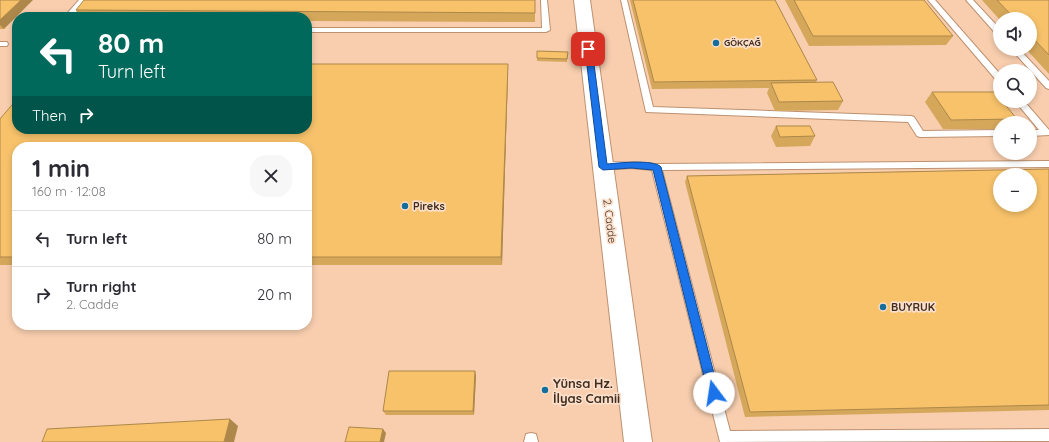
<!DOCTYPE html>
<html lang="en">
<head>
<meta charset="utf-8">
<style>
	:root { --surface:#fff; --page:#f7f7f7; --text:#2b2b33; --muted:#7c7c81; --line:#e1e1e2 }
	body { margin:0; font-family:Quicksand,sans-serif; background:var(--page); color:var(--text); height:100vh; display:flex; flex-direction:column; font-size:15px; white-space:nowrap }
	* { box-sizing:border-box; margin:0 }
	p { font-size:13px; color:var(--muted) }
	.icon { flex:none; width:22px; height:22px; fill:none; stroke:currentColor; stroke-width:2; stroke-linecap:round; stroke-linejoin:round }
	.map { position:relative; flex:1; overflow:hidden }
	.sheet { position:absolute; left:12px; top:142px; width:300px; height:188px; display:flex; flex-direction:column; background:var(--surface); border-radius:16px; box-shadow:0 2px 6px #0003 }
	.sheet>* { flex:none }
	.top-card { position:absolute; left:12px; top:12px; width:300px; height:122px; border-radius:16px; box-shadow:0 2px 6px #0003; background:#00695c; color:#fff; overflow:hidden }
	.tools { position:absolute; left:993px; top:12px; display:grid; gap:8px }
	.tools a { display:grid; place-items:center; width:44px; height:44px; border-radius:50%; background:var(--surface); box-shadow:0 2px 6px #0003; font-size:20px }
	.pin { position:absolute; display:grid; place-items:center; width:34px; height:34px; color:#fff; margin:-17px; border-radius:8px; box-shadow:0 2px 6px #0006 }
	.me { position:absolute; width:44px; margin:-22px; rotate:346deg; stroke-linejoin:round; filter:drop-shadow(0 0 3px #0008) }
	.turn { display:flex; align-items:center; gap:14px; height:84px; padding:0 20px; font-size:18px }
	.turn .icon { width:52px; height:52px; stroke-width:2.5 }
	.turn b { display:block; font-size:28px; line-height:34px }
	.then { display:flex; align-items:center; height:38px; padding:0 20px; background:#0003; gap:8px; font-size:15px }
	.round { display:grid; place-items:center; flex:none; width:42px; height:42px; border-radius:16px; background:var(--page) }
	.overview { display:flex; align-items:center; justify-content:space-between; height:68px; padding:0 20px }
	h1 { font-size:24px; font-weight:700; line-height:30px }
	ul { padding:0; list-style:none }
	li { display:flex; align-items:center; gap:12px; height:56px; padding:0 20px; border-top:1px solid var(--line) }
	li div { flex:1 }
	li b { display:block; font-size:15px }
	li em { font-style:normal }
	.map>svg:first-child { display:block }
</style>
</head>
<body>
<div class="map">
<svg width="1049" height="442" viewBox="0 0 1049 442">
	<rect width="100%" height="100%" fill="#fbdfca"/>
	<path fill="#f8ceae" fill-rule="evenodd" d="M0,0H1049V442H0ZM17,17H307V129H17ZM1000,19H1030V49H1000ZM1000,71H1030V101H1000ZM1000,123H1030V153H1000ZM17,147H307V325H17ZM1000,175H1030V205H1000Z"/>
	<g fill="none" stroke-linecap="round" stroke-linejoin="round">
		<g stroke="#bd9170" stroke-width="2">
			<path id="service" d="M79,0H86L72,17H64Z
				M541,0H547L550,30L546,32H307V28H542Z
				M621,0H627L653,107L911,116L914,117L923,131L1000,130V136L920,137L917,136L908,122L646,112Z
				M928,0H935L1000,74V82L997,81Z
				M966,0H973L1000,29V35H997Z
				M0,42H7L8,44L7,46H0Z
				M1011,49H1019L1049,81V89L1046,88Z
				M1015,101H1024L1049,130V135L1030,136V130H1039Z
				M1049,161V167L662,170L730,431L1049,429V441L720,442L652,170L631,168L603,170L598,167C605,158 645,163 656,164Z
				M531,433L536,434L538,442H524L526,434Z"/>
		</g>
		<g stroke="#bd9170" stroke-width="2">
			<path id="tertiary" d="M574,0H590L652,442H624Z"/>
		</g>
		<use href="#service" fill="#fff" fill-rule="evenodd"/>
		<use href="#tertiary" fill="#fff" fill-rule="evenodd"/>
	</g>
	<path fill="#d4a75b" d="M0,0L4,29H0Z
		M535,0V22L307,21V17H81L76,10Z
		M630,0H775L817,80L816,82L843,101L838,110L775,111L767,93L769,88L652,89Z
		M785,0H924L953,36L946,45L809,46Z
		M982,0H1049V74L1026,49H1030V19H1000V20Z
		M537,51L568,52L567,62L537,61Z
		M508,74L502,265H307V147H17V265H0V119Z
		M932,92L1017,119L1014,123H1000V129H943L925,102Z
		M776,126L815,136L810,146L776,147L771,136Z
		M1049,169V410L745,417L685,182L687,176Z
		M475,371L476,376L474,415H386L383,411Z"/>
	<path fill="#ad884a" d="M21,0H33L4,29L0,25V20Z
		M508,64V74L502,265L501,257Z
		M475,371L476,376L474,415L473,411Z
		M230,419L238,426L234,442H224Z
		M383,429L386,433L384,442H380Z"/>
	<path fill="#f7c26a" stroke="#ad884a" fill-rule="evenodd" d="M0,0H21L0,20Z
		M84,0H535V13L76,10Z
		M633,0H775L817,80L654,82Z
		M794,0H924L953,36H813Z
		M997,0H1049V55L1030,35V19H1015Z
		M537,51L568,52L567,59L537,58Z
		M307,64H508L501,257H307V147H17V257H0V119L17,99V129H307Z
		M833,82L843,101L779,102L771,83Z
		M932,92H995L1000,98V101H1002L1017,119L951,120Z
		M776,126H810L815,136L780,137Z
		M1049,169V405L750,412L687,176ZM1000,175H1030V205H1000Z
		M389,371H475L473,411H383Z
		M230,419L224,442H42L47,429Z
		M349,427L383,429L380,442H345Z"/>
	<path fill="#1a73e8" stroke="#114b97" d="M588,47L592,49L607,164C618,163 654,159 661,167L719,393L718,397L714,398L710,397L708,393L653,170L631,168L603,170L599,167L585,49Z"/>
	<g fill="#146e9d" stroke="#fbdfca" stroke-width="1.5">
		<circle cx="716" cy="43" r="4"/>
		<circle cx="405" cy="206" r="4"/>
		<circle cx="883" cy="307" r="4"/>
		<circle cx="545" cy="390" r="4"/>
	</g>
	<g text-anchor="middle" stroke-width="3.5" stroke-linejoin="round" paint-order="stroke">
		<g font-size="9" font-weight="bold" fill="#3f2d1f" stroke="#fbdfca" text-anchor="start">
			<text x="724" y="46">GÖKÇAĞ</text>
		</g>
		<g font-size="11" font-weight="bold" fill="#3f2d1f" stroke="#fbdfca" text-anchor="start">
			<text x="413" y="210">Pireks</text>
			<text x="891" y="311">BUYRUK</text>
		</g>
		<g font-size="11" fill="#3f2d1f" stroke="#fbdfca">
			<text transform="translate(610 221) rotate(83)" y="4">2. Cadde</text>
		</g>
		<g font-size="13" font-weight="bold" fill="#3f2d1f" stroke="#fbdfca" text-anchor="start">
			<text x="553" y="388">Yünsa Hz.<tspan x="553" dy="15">İlyas Camii</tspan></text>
		</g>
	</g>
</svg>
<div class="tools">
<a><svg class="icon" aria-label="sound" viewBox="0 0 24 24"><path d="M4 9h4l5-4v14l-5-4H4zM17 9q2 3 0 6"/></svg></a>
<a><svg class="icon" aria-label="search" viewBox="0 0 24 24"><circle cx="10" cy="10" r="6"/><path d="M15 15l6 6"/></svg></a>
<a>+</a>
<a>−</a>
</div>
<div class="pin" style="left:588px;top:49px;background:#d93025"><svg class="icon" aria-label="arrive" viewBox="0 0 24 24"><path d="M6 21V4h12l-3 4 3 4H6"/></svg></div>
<svg class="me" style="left:714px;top:393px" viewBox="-20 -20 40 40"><circle r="19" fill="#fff"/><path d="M0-13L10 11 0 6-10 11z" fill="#1a73e8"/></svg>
<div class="top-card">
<div class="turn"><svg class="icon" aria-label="left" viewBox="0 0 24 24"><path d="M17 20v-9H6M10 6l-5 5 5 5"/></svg><div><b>80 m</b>Turn left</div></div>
<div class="then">Then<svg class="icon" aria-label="right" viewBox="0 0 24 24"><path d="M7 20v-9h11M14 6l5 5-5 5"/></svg></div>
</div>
<section class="sheet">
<div class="overview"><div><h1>1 min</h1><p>160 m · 12:08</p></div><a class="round"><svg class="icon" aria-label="close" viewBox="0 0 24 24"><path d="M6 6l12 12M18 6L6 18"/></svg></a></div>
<ul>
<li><svg class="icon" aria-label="left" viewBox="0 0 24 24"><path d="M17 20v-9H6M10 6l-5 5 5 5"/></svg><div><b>Turn left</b></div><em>80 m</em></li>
<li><svg class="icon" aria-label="right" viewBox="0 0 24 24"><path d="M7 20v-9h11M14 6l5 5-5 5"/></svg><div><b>Turn right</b><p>2. Cadde</p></div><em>20 m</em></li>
</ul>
</section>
</div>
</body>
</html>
